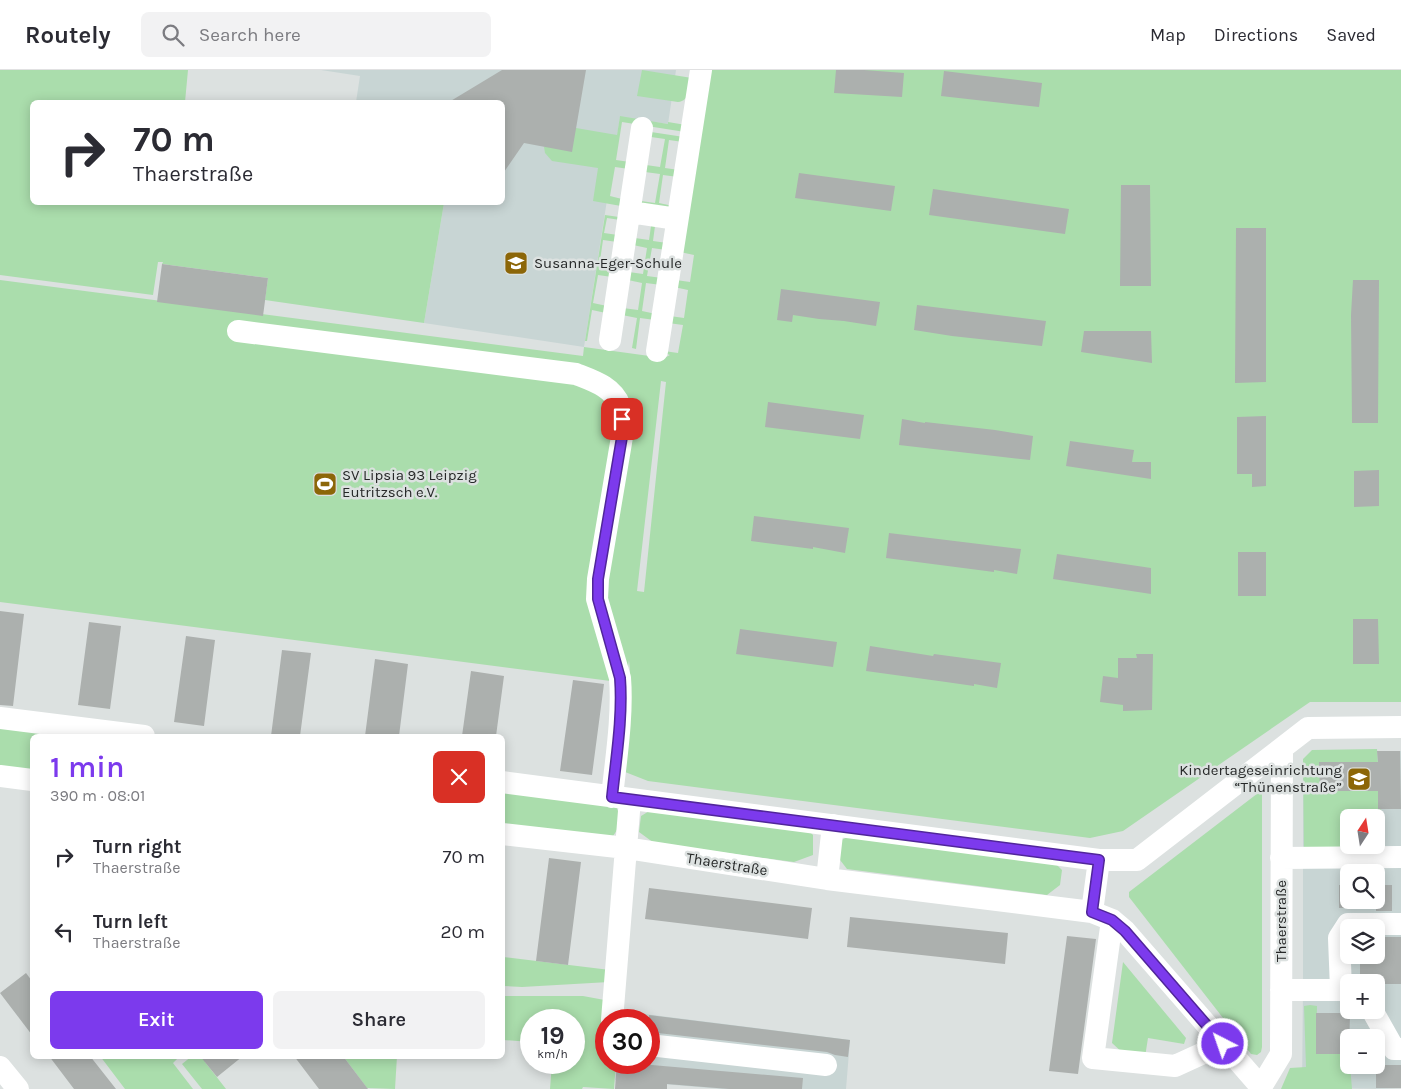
<!DOCTYPE html>
<html lang="en">
<head>
<meta charset="utf-8">
<style>
	:root { --surface:#fff; --page:#f2f2f3; --text:#2b2b33; --muted:#7c7c81; --line:#e1e1e2; --accent:#7c3aed }
	body { margin:0; font-family:Karla,sans-serif; background:var(--page); color:var(--text); height:100vh; display:flex; flex-direction:column; font-size:19px; white-space:nowrap }
	* { box-sizing:border-box; margin:0 }
	p { font-size:16px; color:var(--muted) }
	.icon { flex:none; width:28px; height:28px; fill:none; stroke:currentColor; stroke-width:2; stroke-linecap:round; stroke-linejoin:round }
	.map { position:relative; flex:1; overflow:hidden }
	.panel { position:absolute; left:30px; top:664px; width:475px; height:325px; display:flex; flex-direction:column; background:var(--surface); border-radius:8px; box-shadow:0 2px 12px #0003 }
	.panel>* { flex:none }
	.banner { position:absolute; left:30px; top:30px; width:475px; height:105px; border-radius:8px; box-shadow:0 2px 12px #0003; background:#fff; color:var(--text); overflow:hidden }
	.needle { width:32px; rotate:12deg }
	.tools { position:absolute; left:1340px; top:739px; display:grid; gap:10px }
	.tools a { display:grid; place-items:center; width:45px; height:45px; border-radius:8px; background:var(--surface); box-shadow:0 2px 12px #0003; font-size:25px }
	.speed { position:absolute; left:520px; top:939px; display:flex; gap:10px; font-size:25px; font-weight:700; text-align:center }
	.speed>* { display:grid; place-content:center; width:65px; height:65px; border-radius:50%; background:var(--surface); box-shadow:0 2px 12px #0003; line-height:1 }
	.speed small { font-size:12px; font-weight:400 }
	.speed .limit { border:8px solid #d22; background:#fff; color:#111 }
	.pin { position:absolute; display:grid; place-items:center; width:42px; height:42px; color:#fff; margin:-21px; border-radius:10px; box-shadow:0 2px 8px #0006 }
	.me { position:absolute; width:55px; margin:-28px; rotate:319deg; stroke-linejoin:round; filter:drop-shadow(0 0 4px #0008) }
	.turn { display:flex; align-items:center; gap:18px; height:105px; padding:0 20px; font-size:22px }
	.turn .icon { width:65px; height:65px; stroke-width:2.5 }
	.turn b { display:block; font-size:35px; line-height:42px }
	.round { display:grid; place-items:center; flex:none; width:52px; height:52px; border-radius:8px; background:var(--page) }
	.summary { display:flex; align-items:center; justify-content:space-between; height:85px; padding:0 20px }
	h1 { font-size:30px; font-weight:600; line-height:38px; color:var(--accent) }
	.primary-button { display:flex; gap:10px; margin-top:auto; padding:10px 20px }
	.primary-button a { flex:1; height:58px; border-radius:8px; background:var(--accent); color:#fff; font-size:20px; font-weight:600; line-height:58px; text-align:center }
	.primary-button a+a { background:var(--page); color:var(--text) }
	ul { padding:0; list-style:none }
	li { display:flex; align-items:center; gap:15px; height:75px; padding:0 20px }
	li div { flex:1 }
	li b { display:block; font-size:19px }
	li em { font-style:normal }
	header { display:flex; align-items:center; gap:30px; box-sizing:border-box; height:70px; padding:0 25px; background:var(--surface); border-bottom:1px solid var(--line) }
	header strong { font-size:24px }
	nav { display:flex; gap:28px; margin-inline-start:auto; font-size:18px }
	.search { width:350px; height:45px; background:var(--page); display:flex; align-items:center; gap:12px; box-sizing:border-box; padding:0 18px; border-radius:8px; color:var(--muted); font-size:19px }
	.map>svg:first-child { display:block }
</style>
</head>
<body>
<header>
<strong>Routely</strong>
<div class="search"><svg class="icon" aria-label="search" viewBox="0 0 24 24"><circle cx="10" cy="10" r="6"/><path d="M15 15l6 6"/></svg>Search here</div>
<nav><a>Map</a><a>Directions</a><a>Saved</a></nav>
</header>
<div class="map">
<svg width="1401" height="1019" viewBox="0 0 1401 1019">
	<rect width="100%" height="100%" fill="#dce1e0"/>
	<path fill="#c8d5d4" fill-rule="evenodd" d="M321,0H676L668,54L620,47L584,277L424,253L444,133L502,132V32H356L360,6Z
		M1377,681H1401V1018H1377L1401,1019L1302,1018L1303,920V689ZM1349,748H1376V775H1349ZM1349,802H1376V830H1349ZM1349,858H1376V885H1349ZM1349,912H1376V940H1349ZM1349,968H1376V995H1349Z
		M621,941L850,970L846,1019H722L615,1010L616,993L649,992V950H620Z"/>
	<path fill="#aaddac" fill-rule="evenodd" d="M0,0H188L185,32H32V132L444,133L424,253L265,230L268,208L162,194L163,192H158L153,225L0,205Z
		M642,0L692,8C690,17 690,31 678,32L637,26Z
		M709,0H1401V632H1310L1123,761L1090,768L648,711L620,700L630,601L629,590L626,613L0,532V210L583,286L584,277L664,288L670,285L664,283V281L678,283L683,255L668,253L670,246L684,248L688,220L674,217L676,210L690,212L694,185L680,182ZM661,311L666,312L644,522L637,521Z
		M620,46L668,54V52L686,55L685,62L622,52L616,90L630,92L629,99L615,97L610,126L622,129L621,136L593,131L598,98L552,91L545,83L544,77L576,58L617,65Z
		M651,62L684,67L683,72L669,70L665,98L679,100L678,107L663,105L659,133L673,136L672,139L641,134V131L655,133L660,104L645,102L646,95L660,97L665,69L651,67Z
		M605,145L619,147L620,150L607,148L604,163L618,165L617,172L603,170L599,198L613,200L612,207L598,205L593,233L607,236L606,243L592,240L587,271H585Z
		M651,156H655L653,171L667,173L666,180L652,178L647,206L662,208L661,215L646,213L642,241L656,244L655,250L640,248L636,279L632,278L637,248L622,245L623,238L638,240L642,213L628,210L629,202L643,204L647,178L633,175L635,168L649,170Z
		M0,654L102,666H32V703L0,699Z
		M1377,679L1383,772L1375,780L1304,781L1303,689L1312,680ZM1349,748H1376V775H1349Z
		M503,716L616,736C622,750 621,754 613,766L503,759Z
		M1262,720V977L1261,982L1257,985L1251,984L1129,827V822Z
		M656,737L805,757L813,765V785L794,792L654,773L639,762L641,746Z
		M854,764L1052,790L1062,800L1060,815L1047,825L847,799L837,786L839,771Z
		M503,887L610,900L609,912L522,917L503,916Z
		M1123,892L1186,968L1184,974L1148,968L1145,987L1125,985L1112,973Z
		M502,926H583L610,931L606,950V992L616,993L614,1019L583,1017L582,1019H550L552,993L574,992V950H531V972L503,970Z
		M1310,935L1317,936L1316,984H1349V995H1350L1352,1019H1281L1290,998L1306,997L1304,936Z
		M100,986H180L173,993L193,1019H125Z
		M192,986H212L205,992L226,1019H202L182,994Z
		M343,986H397L395,1019L367,1018Z"/>
	<path fill="#acb0ae" d="M502,0H586L572,82L524,73L502,105V32H449Z
		M836,0H864L904,3L902,27L834,23Z
		M944,1L1042,13L1039,37L941,26Z
		M799,103L895,116L891,141L795,128Z
		M1121,115H1150L1151,216H1120Z
		M933,119L1069,139L1065,164L929,145Z
		M1236,158H1266V312L1235,313Z
		M162,194L268,208L263,246L157,232Z
		M1353,210H1379L1378,353H1352L1351,245Z
		M781,219L880,232L876,256L844,251L819,249L793,245L792,252L777,250Z
		M917,235L1046,251L1042,276L952,266L914,260Z
		M1084,261H1151L1152,293L1081,282Z
		M768,332L864,345L860,369L765,357Z
		M1266,346V416L1252,417V404H1237V347Z
		M902,349L925,353V352L995,360L1033,366L1030,390L899,375Z
		M1070,371L1134,380L1132,392H1151V409L1066,396Z
		M1379,400V436L1354,437V401Z
		M754,446L849,458L845,483L813,477V479L751,471Z
		M889,463L1021,479L1017,504L994,500V502L886,488Z
		M1238,482H1266V526H1238Z
		M1057,484L1151,498V524L1053,509Z
		M0,541L24,544L13,636L0,635Z
		M1353,549H1378L1379,594H1353Z
		M89,552L121,556L110,639L78,635Z
		M740,559L837,572L833,597L736,584Z
		M186,566L215,570L204,656L174,652Z
		M870,576L933,586L934,584L1001,593L997,618L974,614V616L946,612L866,601Z
		M282,580L311,583L300,666H271Z
		M1136,584H1153L1152,640L1123,641V635L1100,632L1103,606L1118,608V588H1137Z
		M375,589L408,594L399,666H365Z
		M471,601L504,606L496,666H462Z
		M573,610L604,614L592,705L560,701Z
		M1377,681H1400L1401,739H1378V721H1320L1319,692H1378Z
		M549,788L581,792L568,895L536,891Z
		M1339,815H1349V830H1376V815H1392V841H1376V837L1339,838Z
		M649,818L812,838L808,869L645,849Z
		M850,847L1008,863L1005,894L847,877Z
		M1067,866L1096,869L1078,1004L1049,1001Z
		M1376,867H1401V914H1376V912H1360V885H1376Z
		M26,903L32,911V965L0,923Z
		M1316,943H1350L1349,984H1316Z
		M649,945L850,970L848,987L835,985L827,982L649,962Z
		M49,986H90L116,1019H74Z
		M200,986H243L217,1007Z
		M294,986H343L368,1019H319Z
		M617,992L803,1008L802,1019H729L667,1014V1019H615Z
		M1376,995H1401V1018H1376Z"/>
	<g fill="none" stroke-linecap="round" stroke-linejoin="round">
		<path stroke="#fff" stroke-width="22" d="M630,142L677,149
			M238,261L576,304C594,311 613,317 620,336C623,343 622,353 623,361L598,509L597,529L620,608C623,645 616,689 612,727
			M610,270L642,58
			M657,281L701,0
			M0,648L144,666
			M0,706L32,710
			M502,712L1099,790H1137L1308,658L1401,657
			M502,764L626,778L827,809L1092,842L1112,850L1125,861L1261,1017V1019
			M1281,788L1401,787
			M827,809L833,755
			M1092,842L1099,790
			M1112,850L1093,988L1175,996L1223,974
			M1341,919L1339,868L1348,854H1401
			M1281,920H1349
			M1372,940L1394,979H1401
			M612,950L630,729
			M649,975L826,995
			M0,997L18,1019
			M1261,1017L1281,984L1282,679"/>
	</g>
	<g fill="none" stroke-linecap="round" stroke-linejoin="round">
		<g stroke="#51269a" stroke-width="12">
			<path id="route" d="M622,349L623,361L598,509V529L620,608C623,647 616,688 612,727L1099,790L1092,842L1112,850L1125,861L1223,974"/>
		</g>
		<use href="#route" stroke="#7c3aed" stroke-width="9"/>
	</g>
	<defs>
		<g id="school-square" transform="scale(1.25)"><rect x="-9" y="-9" width="18" height="18" rx="4" fill="#8c6608" stroke="#dce1e0"/><path d="M0-5L7-2L0 1L-7-2ZM-4 1L0 2.5L4 1V4Q0 6-4 4Z" fill="#fff"/></g>
		<g id="stadium-square" transform="scale(1.25)"><rect x="-9" y="-9" width="18" height="18" rx="4" fill="#8c6608" stroke="#dce1e0"/><path d="M0-5a6.5 5 0 1 0 0 10a6.5 5 0 1 0 0-10ZM-3.5-1.8h7v3.6h-7Z" fill="#fff"/></g>
	</defs>
	<g fill-rule="evenodd">
		<use href="#school-square" x="516" y="193"/>
		<use href="#stadium-square" x="325" y="414"/>
		<use href="#school-square" x="1359" y="709"/>
	</g>
	<g text-anchor="middle" stroke-width="5" stroke-linejoin="round" paint-order="stroke">
		<g font-size="15" fill="#262828" stroke="#dce1e0" text-anchor="start">
			<text x="534" y="198">Susanna-Eger-Schule</text>
			<text x="342" y="410">SV Lipsia 93 Leipzig<tspan x="342" dy="17">Eutritzsch e.V.</tspan></text>
			<text x="1342" y="705" text-anchor="end">Kindertageseinrichtung<tspan x="1342" dy="17">“Thünenstraße”</tspan></text>
		</g>
		<g font-size="15" fill="#262828" stroke="#dce1e0">
			<text transform="translate(727 794) rotate(9)" y="5">Thaerstraße</text>
			<text transform="translate(1281 851) rotate(-90)" y="5">Thaerstraße</text>
		</g>
	</g>
</svg>
<div class="tools">
<a><svg class="needle" viewBox="-14 -14 28 28"><path d="M0-13l5 13h-10z" fill="#e53935"/><path d="M0 13l5-13h-10z" fill="#7c7c81"/></svg></a>
<a><svg class="icon" aria-label="search" viewBox="0 0 24 24"><circle cx="10" cy="10" r="6"/><path d="M15 15l6 6"/></svg></a>
<a><svg class="icon" aria-label="layers" viewBox="0 0 24 24"><path d="M12 4l9 5-9 5-9-5zM3 14l9 5 9-5"/></svg></a>
<a>+</a>
<a>−</a>
</div>
<div class="speed"><div>19<small>km/h</small></div><div class="limit">30</div></div>
<div class="pin" style="left:622px;top:349px;background:#d93025"><svg class="icon" aria-label="arrive" viewBox="0 0 24 24"><path d="M6 21V4h12l-3 4 3 4H6"/></svg></div>
<svg class="me" style="left:1223px;top:974px" viewBox="-20 -20 40 40"><circle r="17" fill="#7c3aed" stroke="#fff" stroke-width="3"/><path d="M0-11L8 9 0 5-8 9z" fill="#fff"/></svg>
<div class="banner">
<div class="turn"><svg class="icon" aria-label="right" viewBox="0 0 24 24"><path d="M7 20v-9h11M14 6l5 5-5 5"/></svg><div><b>70 m</b>Thaerstraße</div></div>
</div>
<section class="panel">
<div class="summary"><div><h1>1 min</h1><p>390 m · 08:01</p></div><a class="round" style="background:#d93025;color:#fff"><svg class="icon" aria-label="close" viewBox="0 0 24 24"><path d="M6 6l12 12M18 6L6 18"/></svg></a></div>
<ul>
<li><svg class="icon" aria-label="right" viewBox="0 0 24 24"><path d="M7 20v-9h11M14 6l5 5-5 5"/></svg><div><b>Turn right</b><p>Thaerstraße</p></div><em>70 m</em></li>
<li><svg class="icon" aria-label="left" viewBox="0 0 24 24"><path d="M17 20v-9H6M10 6l-5 5 5 5"/></svg><div><b>Turn left</b><p>Thaerstraße</p></div><em>20 m</em></li>
</ul>
<div class="primary-button"><a>Exit</a><a>Share</a></div>
</section>
</div>
</body>
</html>
